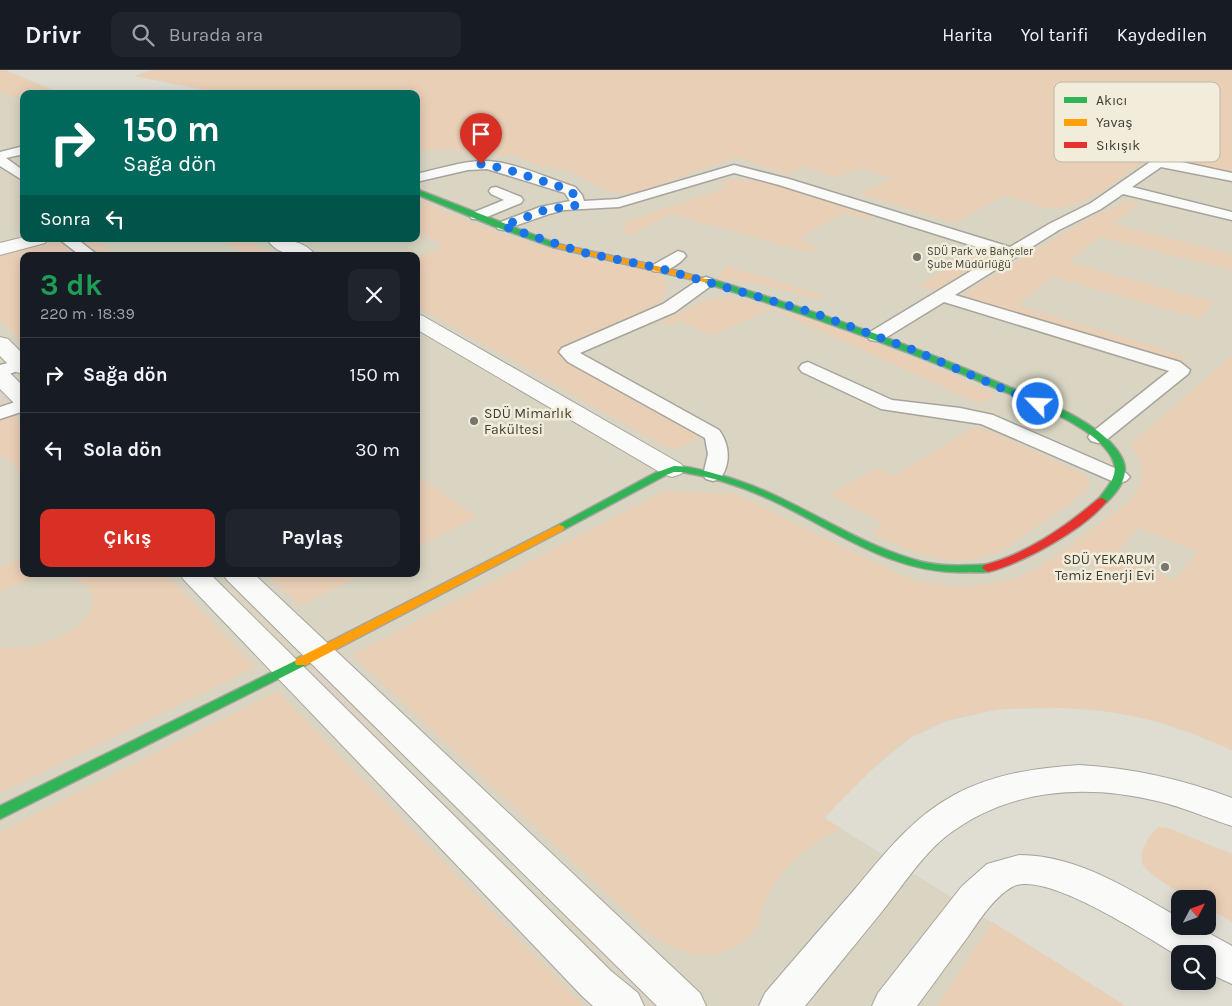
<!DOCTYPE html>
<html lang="tr">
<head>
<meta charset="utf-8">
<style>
	:root { --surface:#171b24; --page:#20242c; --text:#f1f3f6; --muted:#9ea1a6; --line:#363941; --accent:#d93025 }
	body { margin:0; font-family:Karla,sans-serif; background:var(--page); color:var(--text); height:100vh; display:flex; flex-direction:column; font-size:19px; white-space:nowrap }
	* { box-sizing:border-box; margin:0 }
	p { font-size:16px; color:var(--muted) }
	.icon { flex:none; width:28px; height:28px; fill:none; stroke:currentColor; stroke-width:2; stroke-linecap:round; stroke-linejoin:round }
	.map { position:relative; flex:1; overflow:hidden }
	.sheet { position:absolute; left:20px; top:182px; width:400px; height:325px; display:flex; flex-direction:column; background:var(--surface); border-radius:10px; box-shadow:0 2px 12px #0003 }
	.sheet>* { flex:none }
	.top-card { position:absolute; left:20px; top:20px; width:400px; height:152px; border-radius:10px; box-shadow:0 2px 12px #0003; background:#00695c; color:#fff; overflow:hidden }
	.needle { width:32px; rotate:49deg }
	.tools { position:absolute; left:1171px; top:820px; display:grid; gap:10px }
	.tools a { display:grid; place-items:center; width:45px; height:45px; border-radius:10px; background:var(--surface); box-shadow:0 2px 12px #0003; font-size:25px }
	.pin { position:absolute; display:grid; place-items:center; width:42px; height:42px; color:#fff; margin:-51px -21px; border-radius:50% 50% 50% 0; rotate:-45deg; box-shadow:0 0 5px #0007 }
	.pin .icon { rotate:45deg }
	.me { position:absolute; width:55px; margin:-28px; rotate:294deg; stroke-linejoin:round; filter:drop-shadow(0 0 4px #0008) }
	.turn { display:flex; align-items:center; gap:18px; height:105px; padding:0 20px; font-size:22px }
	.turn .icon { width:65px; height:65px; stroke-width:2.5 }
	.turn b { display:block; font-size:35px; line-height:42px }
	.then { display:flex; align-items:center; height:48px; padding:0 20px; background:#0003; gap:10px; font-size:19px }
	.round { display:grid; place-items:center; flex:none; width:52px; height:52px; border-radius:10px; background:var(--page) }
	.head { display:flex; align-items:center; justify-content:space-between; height:85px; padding:0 20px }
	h1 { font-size:30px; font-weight:700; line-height:38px; color:#1e9e55 }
	.button { display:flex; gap:10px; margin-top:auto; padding:10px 20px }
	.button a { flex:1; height:58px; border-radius:10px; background:var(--accent); color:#fff; font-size:20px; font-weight:700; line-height:58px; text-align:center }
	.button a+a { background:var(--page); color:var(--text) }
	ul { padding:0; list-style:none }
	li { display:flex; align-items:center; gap:15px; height:75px; padding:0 20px; border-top:1px solid var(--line) }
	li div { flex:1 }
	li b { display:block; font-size:19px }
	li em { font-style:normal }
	header { display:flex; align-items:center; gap:30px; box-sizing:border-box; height:70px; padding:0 25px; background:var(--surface); border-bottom:1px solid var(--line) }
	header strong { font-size:24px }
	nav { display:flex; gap:28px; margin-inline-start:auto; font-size:18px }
	.search { width:350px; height:45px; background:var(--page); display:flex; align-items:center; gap:12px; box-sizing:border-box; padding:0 18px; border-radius:10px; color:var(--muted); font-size:19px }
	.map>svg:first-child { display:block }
</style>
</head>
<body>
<header>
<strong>Drivr</strong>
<div class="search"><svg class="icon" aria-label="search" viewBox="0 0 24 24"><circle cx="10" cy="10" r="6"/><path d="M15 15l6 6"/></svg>Burada ara</div>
<nav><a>Harita</a><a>Yol tarifi</a><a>Kaydedilen</a></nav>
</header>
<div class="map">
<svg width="1232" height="936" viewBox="0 0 1232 936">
	<rect width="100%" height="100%" fill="#dfdcd2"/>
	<path fill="#d9d5c2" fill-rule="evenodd" d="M0,0H5L62,24H24V169H416V72L1232,40V680L1196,665L1152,650L1107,641L1063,638L999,639L947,651L910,668L874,698L824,748L1126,936H0ZM24,186H416V504H24Z"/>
	<path fill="#eacfb7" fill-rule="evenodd" d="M0,0H5L62,24H24L10,27L0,21Z
		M151,0H1232V103L1158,87H1150C1125,104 1085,139 1054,138C1038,138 1020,129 1005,125L955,153L859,123L892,108L861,98L836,107L804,97L787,104L740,88H733L637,123L623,124L602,119L570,101L541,96L512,85L485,86L469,81L431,79L416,83V24H225L134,6Z
		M736,109L766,112L876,145L868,150L845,143L803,165L807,167L800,171L818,177L809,182L670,144L631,165L622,163L626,158L622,153L728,117L718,112Z
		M416,128C467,154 523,172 579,187C602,193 641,192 661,206C671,213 665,225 660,233L571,274L560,280L559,284L563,288L699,364L700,368L677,379L662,375L416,236V187L440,179L442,174L416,161Z
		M1131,130L1141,132L1114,154L1232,184V201L1099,167L1068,192L1214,232L1200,249L1052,207L1017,235L1188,287L1181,290L1175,289L970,228L965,223L1084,151Z
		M78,169H94L118,186H102Z
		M221,169H245L275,186H248Z
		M57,170L79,186H24V273L0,251V185Z
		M981,178L996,184L938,221L919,216Z
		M726,196L824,225L818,229L759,214L717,208Z
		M722,227C742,228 762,235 781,241C856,262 926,293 996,325L981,334L776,241H767L711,266L680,251L669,256L660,251L705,231Z
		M1232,285V680C1206,669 1179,656 1150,650C1080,633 974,628 910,668C879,688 850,721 824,748L841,758C815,771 792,789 776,812C770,820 763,833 761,843C760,846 761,851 759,854C755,862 744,871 737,876C706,895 675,882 649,863L352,585L664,421L736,424L901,505L922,512L963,517L1000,512L1019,507L1037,498L1051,490L1130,431C1139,417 1148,404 1138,387C1135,383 1131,379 1132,373ZM1139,458L1197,482L1198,483L1174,510L1115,484ZM1081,487L1096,496L1074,512L1058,503Z
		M0,330L24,355V406L5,386L0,387Z
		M976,357L993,362L1082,403L1090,412L1088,418C1074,432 1056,443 1040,454C1022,467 1002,483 980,488C942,497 904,479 871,463L883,454L830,425L876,398L893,406Z
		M416,404L477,447L416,478Z
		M24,487V504H166L255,597L0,723V577C28,583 92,564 93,529C93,523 89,517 84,514C60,496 23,510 0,522V497Z
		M267,504H364L300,536Z
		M277,621L584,936H0V762Z
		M1158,757L1168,758L1232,784V852L1208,838V829C1203,829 1196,830 1192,829C1183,826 1147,803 1143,795C1137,783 1150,764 1158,757Z
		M992,852L1126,936H937Z"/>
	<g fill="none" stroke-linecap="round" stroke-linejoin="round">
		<g stroke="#a6a49d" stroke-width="3">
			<path id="lane" d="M24,76V84L6,88L24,101V111L0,96V82Z
				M1158,89H1168L1232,103V111L1161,97L1132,117L1232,142V150L1123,124L1101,139L1059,160L955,225L1180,292L1190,300L1188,304L1105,371L1098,373L1091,371L1088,367L1091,363L1169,301L944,232L882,270L876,271L870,270L867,266L870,262L999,184L779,115L734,103L619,137L564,140L549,144L503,160L498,159L496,156L498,153L540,137L570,131L565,123L487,99L468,100L416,112V104C439,99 462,91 485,91C511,91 550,109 575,117L582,125L584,131L618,129L734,95L789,109L1010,177L1049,154L1091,133L1153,90Z
				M496,117L521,127L523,130L521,133L482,149H472L470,146L472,143L504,130L491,124L489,121L491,118Z
				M59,169H77L99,186H81Z
				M678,181L684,183L686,186C679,195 664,204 653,201L651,198L653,195Z
				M706,207L712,209L714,212L712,215L675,242L580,283L719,360C730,375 731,394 720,409L713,411L706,409L703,405L708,384L705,368L568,292L559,282L562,278L663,234L700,209Z
				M24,289V299L0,307V295Z
				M808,292L892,330L960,338L993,345L1126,403L1130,407L1126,411L1119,413L1112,411L981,354L881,339L802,302L799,298L802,294Z
				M24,329V341L0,349V337Z"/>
		</g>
		<g stroke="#a6a49d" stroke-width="2">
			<path id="street" d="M24,167V169H47L45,173L0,185V173Z
				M267,169C284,169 305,170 316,186C299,187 276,185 267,169Z
				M416,244L423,246L681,394L685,399L681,404L672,407L663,404L416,259Z
				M0,267L8,269L24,285V304L16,302L0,286Z
				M0,299L8,301L24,317V337L16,335L0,319Z
				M180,504H210L611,901L638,923L644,936H593L583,927L184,510Z
				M223,504H254L700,923L706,936H657L227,510Z
				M1079,695C1132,698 1182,709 1232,728V756C1207,748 1183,737 1157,731C1083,713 1006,719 945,767C921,787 903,815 884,839C858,871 831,904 805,936H759L765,923C795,888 825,853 855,819C885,783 912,748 954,725C992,704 1036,698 1079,695Z
				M1019,785C1078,785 1130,820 1180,848V856H1196L1232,876V914L1208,903V884H1180V887C1149,869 1045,799 1012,817C994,827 978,852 967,868C950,891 934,913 917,936H872L878,923L962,816L987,794Z"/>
		</g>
		<g stroke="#a6a49d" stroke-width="3">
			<path id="fast" d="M416,119L560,175L553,177L493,156L416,124Z
				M705,209H711C805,238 899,270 990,309C1022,323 1056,334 1086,353C1100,362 1116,374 1123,390C1130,407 1117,422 1106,433H1098L1097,431C1106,418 1121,406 1112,388C1095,355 1026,331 993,317C899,277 803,243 705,213Z
				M674,396C688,396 702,400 716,404C788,422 842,468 912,489C933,496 954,496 976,495C983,495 989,493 994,498C989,504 977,502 969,502C893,506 835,459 769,429C741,416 712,407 682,402H674L666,405L563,460H555L553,458L655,403Z
				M301,588L306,589L307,592L306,595L0,749V736Z"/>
		</g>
		<g stroke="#a6a49d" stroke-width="3">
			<path id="slow" d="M553,173L670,199L712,211L708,213L553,177Z
				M559,455L563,456L565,458L563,460L306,595H296L295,592L296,589Z"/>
		</g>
		<g stroke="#a6a49d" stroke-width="3">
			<path id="jam" d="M1102,428L1107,431C1085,459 1023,493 988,502L982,498L984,495C1027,484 1065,457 1098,429Z"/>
		</g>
		<use href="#lane" fill="#fafaf8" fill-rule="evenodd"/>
		<use href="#street" fill="#fafaf8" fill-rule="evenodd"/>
		<use href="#fast" fill="#30b455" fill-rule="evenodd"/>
		<use href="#slow" fill="#ff9f0a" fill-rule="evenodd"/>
		<use href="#jam" fill="#e5322d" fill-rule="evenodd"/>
	</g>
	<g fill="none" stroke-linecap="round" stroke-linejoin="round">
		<path stroke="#1a73e8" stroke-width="9" stroke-dasharray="0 16.2" d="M481,94L506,99L567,119L575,125L578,135L545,140L503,156L581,182L659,198L814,243L911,279L1038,334"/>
	</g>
	<g fill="#77756c" stroke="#f1edda" stroke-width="2">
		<circle cx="917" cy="187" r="5"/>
		<circle cx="474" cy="351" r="5"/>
		<circle cx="1165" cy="497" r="5"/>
	</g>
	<g text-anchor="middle" stroke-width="5" stroke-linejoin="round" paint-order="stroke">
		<g font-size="11" fill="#3f3d35" stroke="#f1edda" text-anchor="start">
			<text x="927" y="185">SDÜ Park ve Bahçeler<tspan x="927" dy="13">Şube Müdürlüğü</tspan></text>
		</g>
		<g font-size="14" fill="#3f3d35" stroke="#f1edda" text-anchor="start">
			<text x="484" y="348">SDÜ Mimarlık<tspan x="484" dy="16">Fakültesi</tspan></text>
			<text x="1155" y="494" text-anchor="end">SDÜ YEKARUM<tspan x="1155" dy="16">Temiz Enerji Evi</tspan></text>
		</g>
	</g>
	<rect x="1054" y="12" width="166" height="80" rx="8" fill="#f1edda" stroke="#bcb8a8" stroke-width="1"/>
	<rect x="1064" y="27" width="23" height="6" fill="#30b455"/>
	<rect x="1064" y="49" width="23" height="7" fill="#ff9f0a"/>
	<rect x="1064" y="72" width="23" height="6" fill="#e5322d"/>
	<g font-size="14" fill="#3f3d35">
		<text x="1096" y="35">Akıcı</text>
		<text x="1096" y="57">Yavaş</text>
		<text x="1096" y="80">Sıkışık</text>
	</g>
</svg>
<div class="tools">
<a><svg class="needle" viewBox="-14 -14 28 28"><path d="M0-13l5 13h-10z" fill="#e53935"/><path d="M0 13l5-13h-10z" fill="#9ea1a6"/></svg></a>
<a><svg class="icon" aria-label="search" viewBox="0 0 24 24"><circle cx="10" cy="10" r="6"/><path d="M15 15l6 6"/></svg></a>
</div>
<div class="pin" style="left:481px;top:94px;background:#d93025"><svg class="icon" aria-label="arrive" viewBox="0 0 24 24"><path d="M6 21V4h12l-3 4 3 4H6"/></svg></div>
<svg class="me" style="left:1038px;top:334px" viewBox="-20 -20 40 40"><circle r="17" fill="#1a73e8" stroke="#fff" stroke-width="3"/><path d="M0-11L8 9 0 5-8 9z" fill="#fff"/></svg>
<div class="top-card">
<div class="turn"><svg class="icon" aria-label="right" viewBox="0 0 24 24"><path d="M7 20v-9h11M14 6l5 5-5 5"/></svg><div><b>150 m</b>Sağa dön</div></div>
<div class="then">Sonra<svg class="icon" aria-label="left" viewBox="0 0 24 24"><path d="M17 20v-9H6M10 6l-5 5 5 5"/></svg></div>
</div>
<section class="sheet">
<div class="head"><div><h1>3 dk</h1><p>220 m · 18:39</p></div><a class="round"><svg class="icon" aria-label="close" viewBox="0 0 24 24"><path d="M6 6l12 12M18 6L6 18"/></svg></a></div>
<ul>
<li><svg class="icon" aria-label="right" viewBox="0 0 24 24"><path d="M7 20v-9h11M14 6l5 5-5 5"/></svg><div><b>Sağa dön</b></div><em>150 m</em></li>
<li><svg class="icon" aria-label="left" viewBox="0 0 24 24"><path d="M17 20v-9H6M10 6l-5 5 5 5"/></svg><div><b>Sola dön</b></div><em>30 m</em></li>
</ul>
<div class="button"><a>Çıkış</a><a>Paylaş</a></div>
</section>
</div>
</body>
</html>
